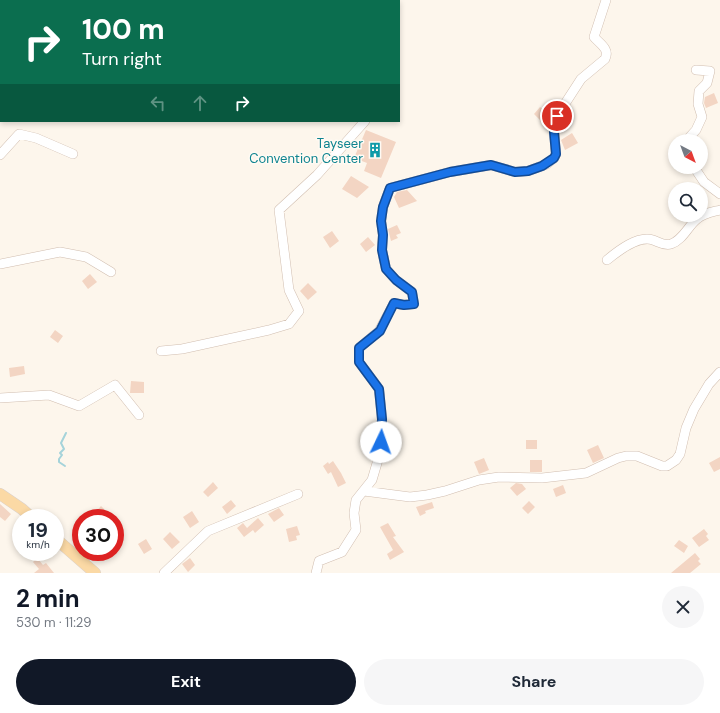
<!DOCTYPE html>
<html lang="en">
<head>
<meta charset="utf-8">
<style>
	:root { --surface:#fff; --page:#f6f6f7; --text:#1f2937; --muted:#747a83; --accent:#111827 }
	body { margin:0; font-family:"DM Sans",sans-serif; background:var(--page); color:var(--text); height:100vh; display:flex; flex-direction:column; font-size:15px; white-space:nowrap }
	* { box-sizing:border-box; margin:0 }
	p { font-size:13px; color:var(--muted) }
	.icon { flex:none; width:22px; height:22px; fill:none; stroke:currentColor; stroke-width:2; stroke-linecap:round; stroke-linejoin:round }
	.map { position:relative; height:573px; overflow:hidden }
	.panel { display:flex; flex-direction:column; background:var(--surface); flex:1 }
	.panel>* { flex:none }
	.guide { position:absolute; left:0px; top:0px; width:400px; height:122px; box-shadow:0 2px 6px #0003; background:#0b6e4f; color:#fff; overflow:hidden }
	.needle { width:26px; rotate:139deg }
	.buttons { position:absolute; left:668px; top:134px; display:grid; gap:8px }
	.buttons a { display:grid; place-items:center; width:40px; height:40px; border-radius:50%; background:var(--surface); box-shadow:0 2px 6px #0003; font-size:20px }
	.speed { position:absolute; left:12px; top:509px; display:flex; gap:8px; font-size:20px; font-weight:700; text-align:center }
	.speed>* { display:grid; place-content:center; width:52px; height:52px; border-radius:50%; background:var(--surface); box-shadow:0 2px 6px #0003; line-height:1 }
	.speed small { font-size:10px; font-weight:400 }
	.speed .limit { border:6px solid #d22; background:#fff; color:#111 }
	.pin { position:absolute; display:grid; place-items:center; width:34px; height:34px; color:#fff; margin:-17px; border:2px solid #fff; border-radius:50%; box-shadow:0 1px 4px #0007 }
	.me { position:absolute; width:44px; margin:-22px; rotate:3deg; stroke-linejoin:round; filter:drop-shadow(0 0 3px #0008) }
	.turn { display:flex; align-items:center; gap:14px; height:84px; padding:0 16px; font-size:18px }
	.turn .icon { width:52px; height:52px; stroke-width:2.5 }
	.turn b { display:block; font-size:28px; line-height:34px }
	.lanes { display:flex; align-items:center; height:38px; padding:0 16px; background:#0003; justify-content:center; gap:20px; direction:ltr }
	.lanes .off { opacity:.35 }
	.round { display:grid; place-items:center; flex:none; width:42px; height:42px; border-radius:21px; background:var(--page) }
	.headline { display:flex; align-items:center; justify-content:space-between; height:68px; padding:0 16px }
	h1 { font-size:24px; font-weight:700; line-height:30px; color:var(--accent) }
	.button { display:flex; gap:8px; margin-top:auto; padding:8px 16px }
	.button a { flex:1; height:46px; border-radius:24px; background:var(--accent); color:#fff; font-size:16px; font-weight:700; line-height:46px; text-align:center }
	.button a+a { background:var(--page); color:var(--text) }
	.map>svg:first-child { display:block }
</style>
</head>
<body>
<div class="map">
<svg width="720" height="573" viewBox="0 0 720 573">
	<rect width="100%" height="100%" fill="#fdf6ec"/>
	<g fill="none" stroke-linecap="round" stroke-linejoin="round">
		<path stroke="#a5d3da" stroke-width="2" d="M65,466L59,462V459L62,455L60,453L64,449L61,443L66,433"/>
	</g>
	<path fill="#f3d5c3" d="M714,93L718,103L706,108L704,103L705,97Z
		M540,107L547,112L540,120L534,114Z
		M366,130L396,142L381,178L364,171L367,163L354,158Z
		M572,133L578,143L565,150L561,140Z
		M351,176L369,187L357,198L342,189Z
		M407,190L417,201L399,208L394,197L397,192Z
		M397,225L401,233L396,235L398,238L391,241L388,229Z
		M332,231L339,241L330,248L323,237Z
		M368,237L375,245L366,252L360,244Z
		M90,274L97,282L88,289L82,281Z
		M308,283L317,292L308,300L300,291Z
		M55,330L63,336L58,343L50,337Z
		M24,366L25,374L10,377L9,368Z
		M131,381L144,382V393H130Z
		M526,440H537V449H526Z
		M598,445L604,458L593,463L587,450Z
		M720,457V469L714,472L709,463Z
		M484,458L489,470L479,474L474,462Z
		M530,460H542V472H530Z
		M333,461L341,473L346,483L338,487L331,472L328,474L323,466L328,462L329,464Z
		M213,482L218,488L208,497L203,492Z
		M516,483L522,484L526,489L517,496L510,488Z
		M563,485L566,493L556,497L553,489Z
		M231,500L236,506L227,514L222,507Z
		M529,501L535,507L528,514L522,508Z
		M432,502L434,508L425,511L426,513L420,516L416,507Z
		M0,504L11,514L5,521L0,517Z
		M101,506L108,513L103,518H99L94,514Z
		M279,508L284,515L274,522L268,514Z
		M192,511L199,522L190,528L183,517Z
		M258,518L264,525L255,533L253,530L244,537L237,528L243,523L247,528Z
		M388,523L396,536L393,537L404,552L390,560L387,554L393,550L380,527Z
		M297,526L300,535L296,536L297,540L289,542L286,529Z
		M704,529L708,534L706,536L709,540L699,547L692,538Z
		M170,532L180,542L172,549L163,539Z
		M146,539L152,549L144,554L138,544Z
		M679,540L688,546L684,553L674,546Z
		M695,553L700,559L698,561L701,564L690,573H671Z
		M37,558L43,565L46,563L54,573H34L39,569L33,562Z
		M190,558L195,565L188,572L182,564Z"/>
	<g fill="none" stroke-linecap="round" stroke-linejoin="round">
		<g stroke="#d1beb0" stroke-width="10">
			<path id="minor" d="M306,0L307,1
				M686,141L696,130L702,117L698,104L699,91L707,83L710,71L696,70
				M0,155L19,134L36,138L73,154
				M694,167L704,182L720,194
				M607,260C618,251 638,235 653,240C659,242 664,246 671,244C683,240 688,226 697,219C704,213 712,212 720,210
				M0,264L60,252L86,257L111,272
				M161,351L182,349L269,330L289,324L299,311L289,290L279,210L317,175L365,121
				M0,398L49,395L79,406L115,385L139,415
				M364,491L410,497L427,495L445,491L479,480L499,477L542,478L586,473L618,458L626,456H637L662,466H667L676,460L680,454L686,428L694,409L709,384L720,372
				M164,573L208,531L298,494
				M316,573L319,561L342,552L356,530L354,513L356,500L372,480L380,453L382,419L379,389L359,362V348L379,331L394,303L403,305L414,304L412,292L396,280L386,269L382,250L383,235L381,221L383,207L390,188L450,172L491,165L515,172L528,171L547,164L554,158L556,154L554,132L557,116L581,79L605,59C610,49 600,44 594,37L606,0"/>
		</g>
		<g stroke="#dad1cd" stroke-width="12">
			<path id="major" d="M0,494L22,509L32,518
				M55,538L95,573"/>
		</g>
		<use href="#minor" stroke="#fff" stroke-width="9"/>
		<use href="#major" stroke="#fbd9a5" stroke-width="11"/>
	</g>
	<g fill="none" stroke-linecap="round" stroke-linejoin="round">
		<g stroke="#114b97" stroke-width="10">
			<path id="route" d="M381,442L382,419L379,389L359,362V348L380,331L394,303L404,305L414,304L412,292L396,280L386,269L382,250L383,235L381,221L383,207L390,188L450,172L491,165L515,172L528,171L542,166L554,158L556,154L554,132L557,116"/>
		</g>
		<use href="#route" stroke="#1a73e8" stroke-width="7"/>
	</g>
	<defs>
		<g id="building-bare" transform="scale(1.2)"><path d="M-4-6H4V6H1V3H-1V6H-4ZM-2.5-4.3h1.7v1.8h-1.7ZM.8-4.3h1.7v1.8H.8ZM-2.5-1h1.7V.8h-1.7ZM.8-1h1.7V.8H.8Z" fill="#0f9aa8" stroke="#fffaf3" stroke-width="2.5" paint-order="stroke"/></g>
	</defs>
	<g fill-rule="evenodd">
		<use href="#building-bare" x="375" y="150"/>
	</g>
	<g text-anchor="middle" stroke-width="3" stroke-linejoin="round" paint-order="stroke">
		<g font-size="13" fill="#0d838f" stroke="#fffaf3" text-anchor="end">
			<text x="363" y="148">Tayseer<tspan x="363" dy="15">Convention Center</tspan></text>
		</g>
	</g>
</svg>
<div class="buttons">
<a><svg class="needle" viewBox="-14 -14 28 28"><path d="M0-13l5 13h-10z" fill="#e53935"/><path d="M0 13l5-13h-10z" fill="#747a83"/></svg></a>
<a><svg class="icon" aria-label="search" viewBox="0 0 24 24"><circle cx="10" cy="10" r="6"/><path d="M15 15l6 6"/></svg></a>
</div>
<div class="speed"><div>19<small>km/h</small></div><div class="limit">30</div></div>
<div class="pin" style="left:557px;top:116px;background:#d93025"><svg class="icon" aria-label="arrive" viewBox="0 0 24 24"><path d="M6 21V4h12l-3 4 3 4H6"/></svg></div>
<svg class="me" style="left:381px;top:442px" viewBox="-20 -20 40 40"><circle r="19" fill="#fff"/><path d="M0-13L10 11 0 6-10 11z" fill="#1a73e8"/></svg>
<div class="guide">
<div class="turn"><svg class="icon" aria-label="right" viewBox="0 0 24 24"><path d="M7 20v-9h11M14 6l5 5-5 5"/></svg><div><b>100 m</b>Turn right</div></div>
<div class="lanes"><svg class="icon off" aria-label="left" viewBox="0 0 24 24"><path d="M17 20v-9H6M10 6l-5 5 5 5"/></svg><svg class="icon off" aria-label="ahead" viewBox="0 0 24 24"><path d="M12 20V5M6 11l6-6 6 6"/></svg><svg class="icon" aria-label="right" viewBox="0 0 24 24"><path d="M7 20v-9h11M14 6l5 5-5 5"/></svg></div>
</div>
</div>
<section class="panel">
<div class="headline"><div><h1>2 min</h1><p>530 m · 11:29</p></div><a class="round"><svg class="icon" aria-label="close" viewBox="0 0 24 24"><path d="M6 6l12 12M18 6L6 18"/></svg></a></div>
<div class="button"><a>Exit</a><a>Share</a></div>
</section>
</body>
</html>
